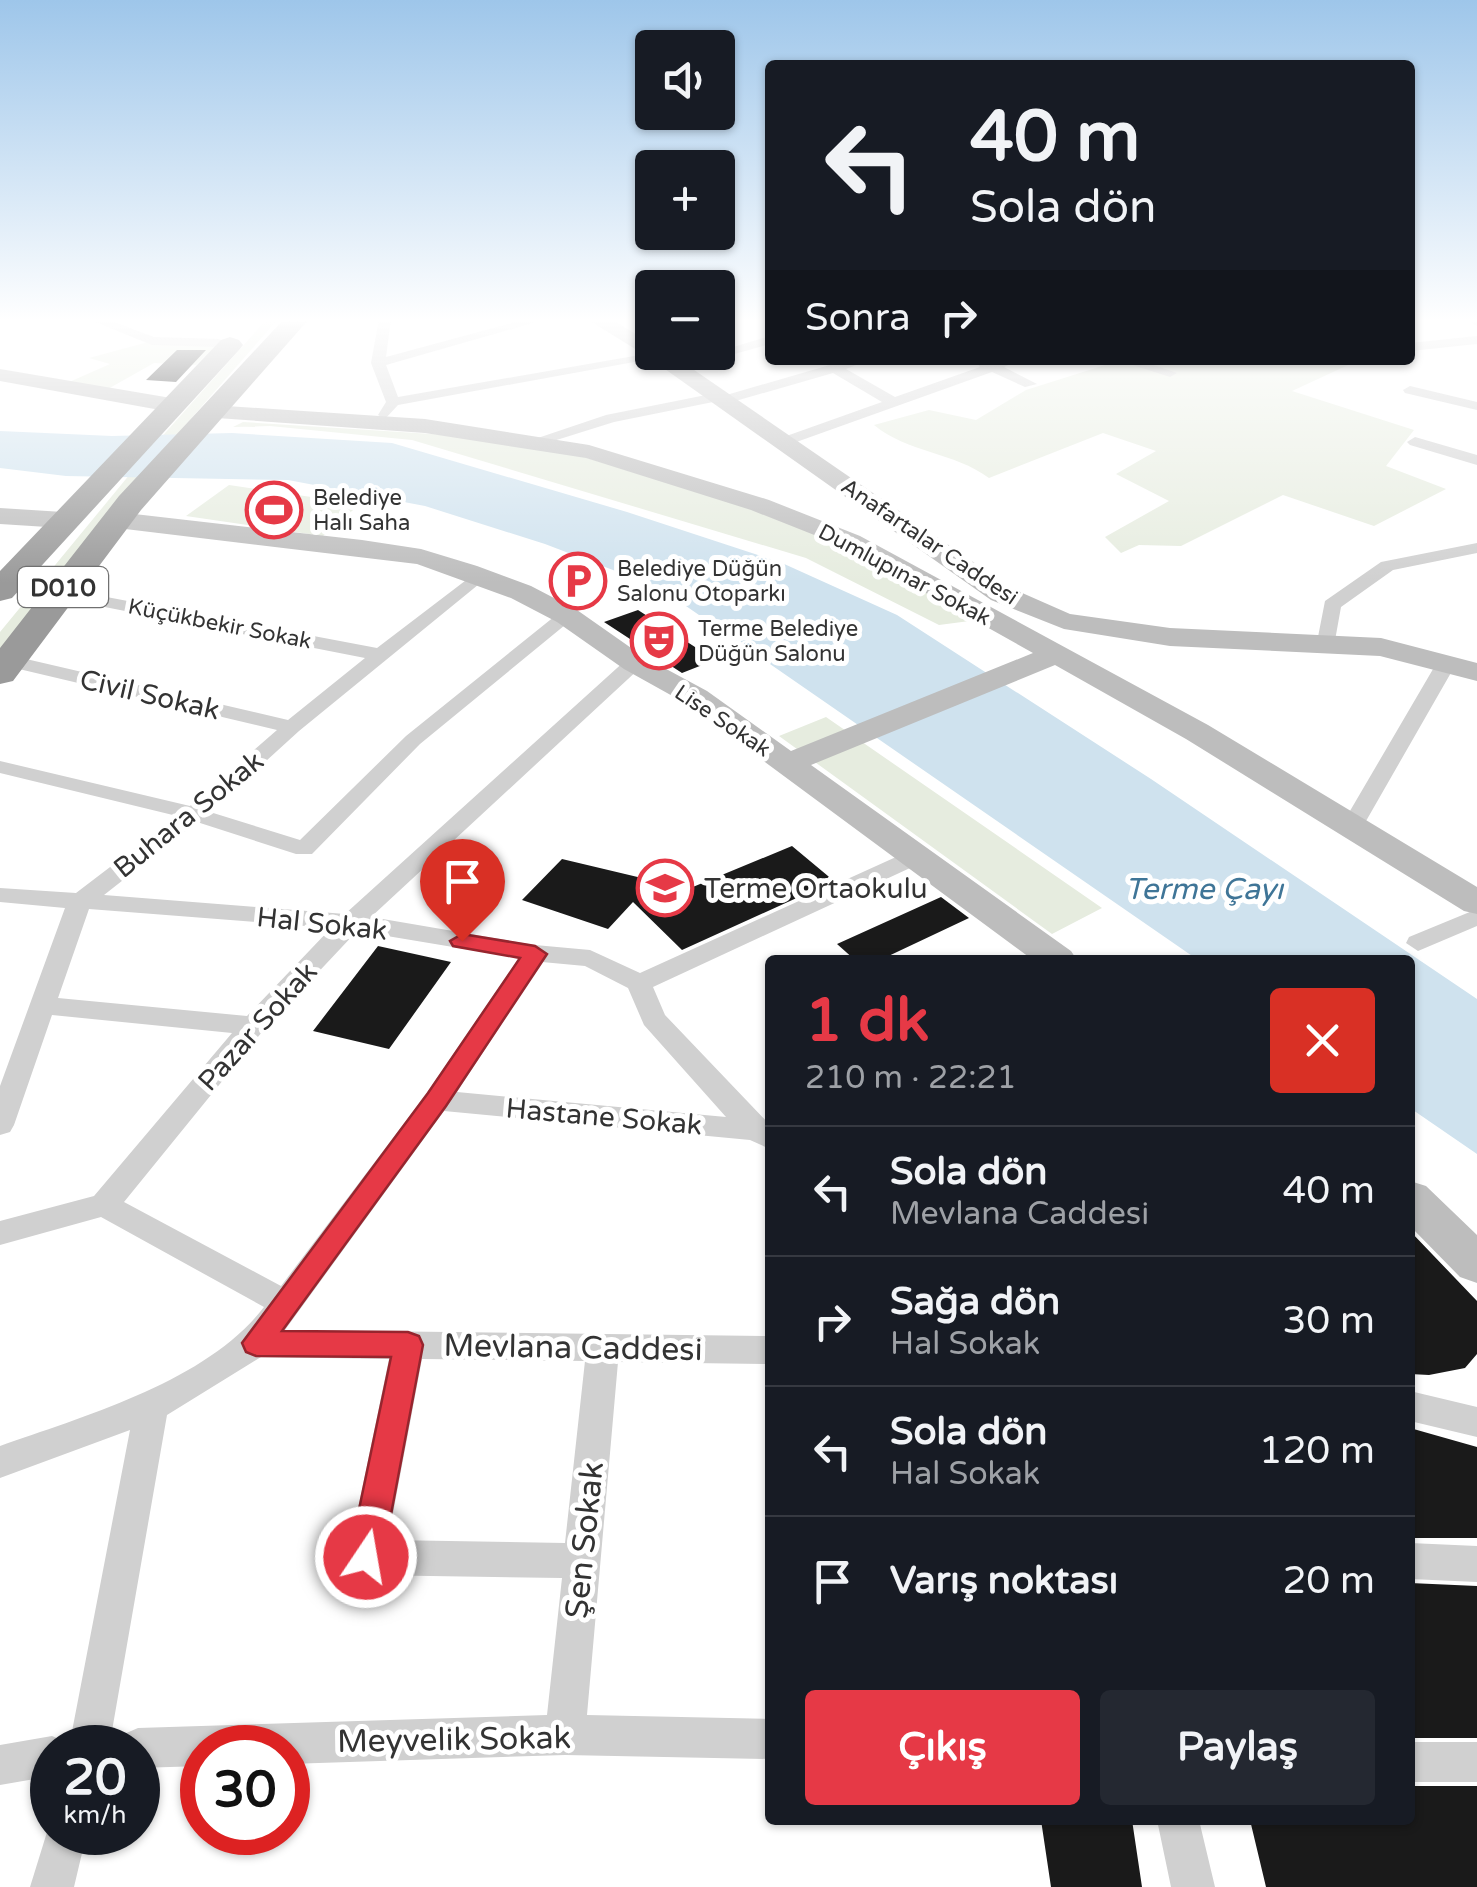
<!DOCTYPE html>
<html lang="tr">
<head>
<meta charset="utf-8">
<style>
	:root { --surface:#171b24; --page:#242831; --text:#f1f3f6; --muted:#9ea1a6; --line:#363941; --accent:#e63946 }
	body { margin:0; font-family:"Varela Round",sans-serif; background:var(--page); color:var(--text); height:100vh; display:flex; flex-direction:column; font-size:38px; white-space:nowrap }
	* { box-sizing:border-box; margin:0 }
	p { font-size:32px; color:var(--muted) }
	.icon { flex:none; width:55px; height:55px; fill:none; stroke:currentColor; stroke-width:2; stroke-linecap:round; stroke-linejoin:round }
	.map { position:relative; flex:1; overflow:hidden }
	.panel { position:absolute; left:765px; top:955px; width:650px; height:870px; display:flex; flex-direction:column; background:var(--surface); border-radius:10px; box-shadow:0 2px 8px #0004 }
	.panel>* { flex:none }
	.hud { position:absolute; left:765px; top:60px; width:650px; height:305px; border-radius:10px; box-shadow:0 2px 8px #0004; background:#171b24; color:var(--text); overflow:hidden }
	.fabs { position:absolute; left:635px; top:30px; display:grid; gap:20px }
	.fabs a { display:grid; place-items:center; width:100px; height:100px; border-radius:10px; background:var(--surface); box-shadow:0 2px 8px #0004; font-size:50px }
	.speed { position:absolute; left:30px; top:1725px; display:flex; gap:20px; font-size:50px; font-weight:700; text-align:center }
	.speed>* { display:grid; place-content:center; width:130px; height:130px; border-radius:50%; background:var(--surface); box-shadow:0 2px 8px #0004; line-height:1 }
	.speed small { font-size:25px; font-weight:400 }
	.speed .limit { border:15px solid #d22; background:#fff; color:#111 }
	.pin { position:absolute; display:grid; place-items:center; width:85px; height:85px; color:#fff; margin:-102px -42px; border-radius:50% 50% 50% 0; rotate:-45deg; box-shadow:0 0 10px #0007 }
	.pin .icon { rotate:45deg }
	.me { position:absolute; width:110px; margin:-55px; rotate:12deg; stroke-linejoin:round; filter:drop-shadow(0 0 8px #0008) }
	.turn { display:flex; align-items:center; gap:35px; height:210px; padding:0 40px; font-size:45px }
	.turn .icon { width:130px; height:130px; stroke-width:2.5 }
	.turn b { display:block; font-size:70px; line-height:85px }
	.then { display:flex; align-items:center; height:95px; padding:0 40px; background:#0003; gap:20px; font-size:38px }
	.round { display:grid; place-items:center; flex:none; width:105px; height:105px; border-radius:10px; background:var(--page) }
	.summary { display:flex; align-items:center; justify-content:space-between; height:170px; padding:0 40px }
	h1 { font-size:60px; font-weight:800; line-height:75px; color:var(--accent) }
	.primary-button { display:flex; gap:20px; margin-top:auto; padding:20px 40px }
	.primary-button a { flex:1; height:115px; border-radius:10px; background:var(--accent); color:#fff; font-size:40px; font-weight:800; line-height:115px; text-align:center }
	.primary-button a+a { background:var(--page); color:var(--text) }
	ul { padding:0; list-style:none }
	li { display:flex; align-items:center; gap:30px; height:130px; padding:0 40px; border-top:2px solid var(--line) }
	li div { flex:1 }
	li b { display:block; font-size:38px }
	li em { font-style:normal }
	.map>svg:first-child { display:block }
</style>
</head>
<body>
<div class="map">
<svg width="1477" height="1887" viewBox="0 0 1477 1887">
	<rect width="100%" height="100%" fill="#fff"/>
	<path fill="#e6ecdf" d="M267,319H278L112,509L0,650V632L149,451Z
		M152,341L219,343L196,365L154,363L99,394L58,387L110,364L89,358Z
		M1121,360H1359L1292,391L1414,430L1386,466L1446,489L1374,526L1283,495L1181,546L1139,545L1121,553L1105,537L1169,501L1116,474L1156,451L1103,433L989,478C954,452 908,453 874,425L929,410L976,420L1026,390Z
		M243,422L448,435L564,451L789,519L1000,617L939,625L806,558L412,440L270,426L233,427Z
		M229,485L360,504L323,536L186,516Z
		M826,717L1102,908L1052,934L779,736Z"/>
	<path fill="#cfe2ee" d="M0,431L112,436L232,433L392,443L627,512L782,563L897,615L1151,779L1477,999V1154L1410,1108V960H1198L660,588L545,544L425,506L288,480L66,476L0,468Z"/>
	<path fill="#1a1a1a" d="M177,350H206L176,382L146,380Z
		M638,610L715,660L682,673L604,622Z
		M792,846L834,881L682,950L633,902L608,929L522,900L562,859L688,889Z
		M941,897L969,918L880,960H855L837,944Z
		M378,946L451,962L389,1049L313,1031Z
		M1410,1231L1477,1301V1354L1465,1368L1429,1375L1410,1374Z
		M1410,1428L1477,1447V1538H1410Z
		M1410,1583L1477,1586V1738H1410Z
		M1410,1786H1477V1887H1266L1250,1820H1410Z
		M1041,1820H1132L1142,1887H1051Z"/>
	<g fill="none" stroke-linecap="round" stroke-linejoin="round">
		<path fill="#d0d0d0" fill-rule="evenodd" d="M88,319H106L154,337L219,339L226,343L219,347L152,345Z
			M379,319H391L386,357L527,319H547L386,365L398,397L657,352L667,356L398,405L385,419L378,415L386,402L371,363Z
			M770,336V344L677,370L670,366Z
			M1477,336V344L1410,351V343Z
			M847,360H869L846,369L895,397L980,367L978,364L985,360H1019L1004,367L1037,384L1025,387L992,372L788,445H778V439L882,402L833,373L725,404L718,401L614,422L531,448L523,443L606,415L716,393L723,396Z
			M1117,360H1139L1177,373L1170,377Z
			M1410,386L1477,402V410L1405,393L1403,390Z
			M1415,437L1477,455V465L1410,445L1407,442Z
			M1477,543V553L1393,570L1341,607L1334,646L1327,648L1317,642L1325,601L1381,562Z
			M478,571L484,572V580L299,731L210,812L300,840L406,736L560,612L567,610L576,616L420,744L312,854H296L197,822L104,895L345,914L627,659H641V667L371,917L535,945L590,950L640,973L907,852H923L927,857L923,862L653,987L665,1015L770,1125V1149L750,1140L444,1111L285,1330L770,1336V1364L618,1362L587,1715L770,1719V1759L565,1755L288,1764V1748H202V1766L138,1768V1748H118L124,1734L138,1728L547,1715L562,1578L366,1575L353,1569L348,1557L389,1359L261,1357L167,1415L109,1748H52V1776L0,1785V1745L52,1736L66,1742L69,1747L130,1430L0,1478V1446C85,1416 208,1381 264,1307L101,1217L0,1245V1221L94,1196L232,1033L52,1015L14,1125L10,1132L0,1135V1086L65,908L0,902V888L76,893L177,816L0,773V761L190,806L277,730L2,665L0,660L9,655L288,720L365,658L59,598L50,593L59,588L377,648ZM89,909L331,928L247,1016L58,998ZM357,931L519,958L427,1093L281,1286L124,1202L262,1032ZM542,962L585,966L628,988L644,1025L726,1117L457,1092ZM422,1359L585,1361L565,1543L388,1540Z
			M1446,658L1456,664L1362,828L1351,835L1343,833L1340,828L1436,664Z
			M1477,909V926L1418,951L1406,943L1409,937Z
			M1410,1391L1477,1407V1437L1410,1421Z
			M1410,1543L1477,1546V1582L1410,1579Z
			M1410,1742H1477V1782H1410Z
			M52,1816V1832H87L74,1887H30Z
			M1157,1820H1199L1215,1887H1171Z"/>
		<path fill="#bdbdbd" fill-rule="evenodd" d="M587,319H611L652,344V352H668L1011,588L1070,614L1170,628L1381,638L1477,663V681L1380,656L1170,646L1064,629L991,600L648,357Z
			M1466,319H1477V326Z
			M0,369L171,398L182,405L171,412L0,381Z
			M211,405L425,419L589,445L769,500L860,536L1208,725L1477,887V914L1464,911L1186,739L1055,665L811,765L1071,951L1077,960H1033L685,703L624,669L557,622L511,598L417,564L117,528L104,520L117,512L362,540L421,549L477,566L531,586L577,610L644,657L707,691L791,751L1033,653L842,546L751,510L586,458L425,433L203,417L200,412L203,407Z
			M0,508L63,512L76,520L63,528L0,524Z
			M1410,1181L1426,1186L1477,1235V1283L1460,1277L1410,1226Z"/>
		<path fill="#9a9a9a" fill-rule="evenodd" d="M284,319H309L141,510L13,681L0,684V648L119,496Z
			M230,337L239,340L243,345L239,350L12,598L0,601V571L221,340Z"/>
	</g>
	<linearGradient id="sky" x2="0" y2="1"><stop stop-color="#9ec6ea"/><stop offset="0.55" stop-color="#fff"/><stop offset="1" stop-color="#fff" stop-opacity="0"/></linearGradient>
	<rect width="1477" height="583" fill="url(#sky)"/>
	<path fill="#e63946" stroke="#96252e" stroke-width="2.5" d="M462,934L535,946L547,954L446,1106L282,1331L408,1332L419,1336L423,1345L383,1557L378,1568L366,1573L354,1568L349,1557L391,1357L256,1356L246,1352L242,1343L428,1093L520,958L453,946L450,941Z"/>
	<defs>
		<g id="stadium-ring" transform="scale(2.875)"><circle r="9.5" fill="#fff" stroke="#e63946" stroke-width="1.5"/><path d="M0-5a6.5 5 0 1 0 0 10a6.5 5 0 1 0 0-10ZM-3.5-1.8h7v3.6h-7Z" fill="#e63946"/></g>
		<g id="parking-ring" transform="scale(2.875)"><circle r="9.5" fill="#fff" stroke="#e63946" stroke-width="1.5"/><path d="M-3.5-5.5H1a3.5 3.5 0 0 1 0 7H-1V5.5H-3.5ZM-1-3.4V-.6H.8a1.4 1.4 0 0 0 0-2.8Z" fill="#e63946"/></g>
		<g id="theatre-ring" transform="scale(2.875)"><circle r="9.5" fill="#fff" stroke="#e63946" stroke-width="1.5"/><path d="M-5-5.5Q0-4 5-5.5V0Q5 5 0 6Q-5 5-5 0ZM-3.3-2.5H-1v1.5H-3.3ZM1-2.5H3.3v1.5H1ZM-2.8 1Q0 5.5 2.8 1Z" fill="#e63946"/></g>
		<g id="school-ring" transform="scale(2.875)"><circle r="9.5" fill="#fff" stroke="#e63946" stroke-width="1.5"/><path d="M0-5L7-2L0 1L-7-2ZM-4 1L0 2.5L4 1V4Q0 6-4 4Z" fill="#e63946"/></g>
	</defs>
	<g fill-rule="evenodd">
		<use href="#stadium-ring" x="274" y="510"/>
		<use href="#parking-ring" x="578" y="581"/>
		<use href="#theatre-ring" x="659" y="641"/>
		<use href="#school-ring" x="665" y="888"/>
	</g>
	<g text-anchor="middle" stroke-width="10" stroke-linejoin="round" paint-order="stroke">
		<g font-size="22" fill="#333" stroke="#fff" text-anchor="start">
			<text x="313" y="505">Belediye<tspan x="313" dy="25">Halı Saha</tspan></text>
			<text x="617" y="576">Belediye Düğün<tspan x="617" dy="25">Salonu Otoparkı</tspan></text>
			<text x="698" y="636">Terme Belediye<tspan x="698" dy="25">Düğün Salonu</tspan></text>
		</g>
		<g font-size="22" fill="#333" stroke="#fff">
			<text transform="translate(930 541) rotate(34)" y="8">Anafartalar Caddesi</text>
			<text transform="translate(905 574) rotate(28)" y="8">Dumlupınar Sokak</text>
			<text transform="translate(220 623) rotate(11)" y="8">Küçükbekir Sokak</text>
			<text transform="translate(723 720) rotate(34)" y="8">Lise Sokak</text>
		</g>
		<rect fill="#fff" stroke="#707070" stroke-width="2.5" x="18" y="567" width="90" height="40" rx="8"/>
		<g font-size="25" font-weight="bold" fill="#333">
			<text x="63" y="596">D010</text>
		</g>
		<g font-size="28" fill="#333" stroke="#fff">
			<text transform="translate(150 694) rotate(13)" y="10">Civil Sokak</text>
			<text transform="translate(188 814) rotate(-39)" y="10">Buhara Sokak</text>
			<text transform="translate(322 923) rotate(6)" y="10">Hal Sokak</text>
			<text transform="translate(257 1026) rotate(-48)" y="10">Pazar Sokak</text>
			<text transform="translate(604 1116) rotate(5)" y="10">Hastane Sokak</text>
		</g>
		<g font-size="28" fill="#333" stroke="#fff" text-anchor="start">
			<text x="704" y="898">Terme Ortaokulu</text>
		</g>
		<g font-size="30" font-style="italic" fill="#3f7597" stroke="#fff">
			<text x="1204" y="899">Terme Çayı</text>
		</g>
		<g font-size="32" fill="#333" stroke="#fff">
			<text transform="translate(573 1347) rotate(1)" y="11">Mevlana Caddesi</text>
			<text transform="translate(584 1540) rotate(-84)" y="11">Şen Sokak</text>
			<text transform="translate(454 1739) rotate(-1)" y="11">Meyvelik Sokak</text>
		</g>
	</g>
</svg>
<div class="fabs">
<a><svg class="icon" aria-label="sound" viewBox="0 0 24 24"><path d="M4 9h4l5-4v14l-5-4H4zM17 9q2 3 0 6"/></svg></a>
<a>+</a>
<a>−</a>
</div>
<div class="speed"><div>20<small>km/h</small></div><div class="limit">30</div></div>
<div class="pin" style="left:462px;top:941px;background:#d93025"><svg class="icon" aria-label="arrive" viewBox="0 0 24 24"><path d="M6 21V4h12l-3 4 3 4H6"/></svg></div>
<svg class="me" style="left:366px;top:1557px" viewBox="-20 -20 40 40"><circle r="17" fill="#e63946" stroke="#fff" stroke-width="3"/><path d="M0-11L8 9 0 5-8 9z" fill="#fff"/></svg>
<div class="hud">
<div class="turn"><svg class="icon" aria-label="left" viewBox="0 0 24 24"><path d="M17 20v-9H6M10 6l-5 5 5 5"/></svg><div><b>40 m</b>Sola dön</div></div>
<div class="then">Sonra<svg class="icon" aria-label="right" viewBox="0 0 24 24"><path d="M7 20v-9h11M14 6l5 5-5 5"/></svg></div>
</div>
<section class="panel">
<div class="summary"><div><h1>1 dk</h1><p>210 m · 22:21</p></div><a class="round" style="background:#d93025;color:#fff"><svg class="icon" aria-label="close" viewBox="0 0 24 24"><path d="M6 6l12 12M18 6L6 18"/></svg></a></div>
<ul>
<li><svg class="icon" aria-label="left" viewBox="0 0 24 24"><path d="M17 20v-9H6M10 6l-5 5 5 5"/></svg><div><b>Sola dön</b><p>Mevlana Caddesi</p></div><em>40 m</em></li>
<li><svg class="icon" aria-label="right" viewBox="0 0 24 24"><path d="M7 20v-9h11M14 6l5 5-5 5"/></svg><div><b>Sağa dön</b><p>Hal Sokak</p></div><em>30 m</em></li>
<li><svg class="icon" aria-label="left" viewBox="0 0 24 24"><path d="M17 20v-9H6M10 6l-5 5 5 5"/></svg><div><b>Sola dön</b><p>Hal Sokak</p></div><em>120 m</em></li>
<li><svg class="icon" aria-label="arrive" viewBox="0 0 24 24"><path d="M6 21V4h12l-3 4 3 4H6"/></svg><div><b>Varış noktası</b></div><em>20 m</em></li>
</ul>
<div class="primary-button"><a>Çıkış</a><a>Paylaş</a></div>
</section>
</div>
</body>
</html>
